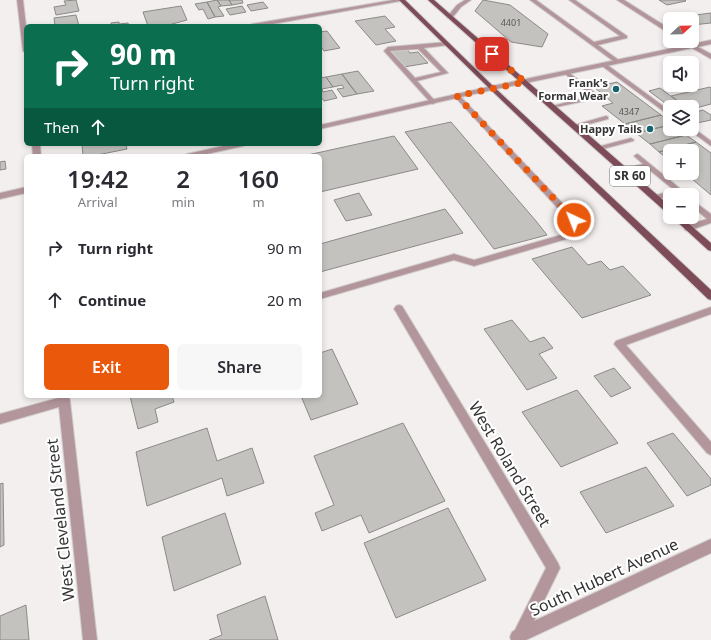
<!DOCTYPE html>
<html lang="en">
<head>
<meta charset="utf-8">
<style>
	:root { --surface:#fff; --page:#f7f7f7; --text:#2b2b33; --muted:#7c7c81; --accent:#ea580c }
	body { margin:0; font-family:"Noto Sans",sans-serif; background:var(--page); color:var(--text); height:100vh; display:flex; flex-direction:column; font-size:15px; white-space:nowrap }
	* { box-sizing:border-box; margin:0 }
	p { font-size:13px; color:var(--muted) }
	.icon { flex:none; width:22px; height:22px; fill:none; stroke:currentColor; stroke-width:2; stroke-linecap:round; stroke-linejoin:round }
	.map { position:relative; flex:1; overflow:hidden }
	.sheet { position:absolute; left:24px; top:154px; width:298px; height:244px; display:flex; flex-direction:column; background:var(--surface); border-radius:6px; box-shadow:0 2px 6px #0003 }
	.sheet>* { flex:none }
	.top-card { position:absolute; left:24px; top:24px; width:298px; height:122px; border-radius:6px; box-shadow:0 2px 6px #0003; background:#0b6e4f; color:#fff; overflow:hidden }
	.needle { width:26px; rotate:68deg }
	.buttons { position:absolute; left:663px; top:12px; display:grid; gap:8px }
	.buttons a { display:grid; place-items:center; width:36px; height:36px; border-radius:6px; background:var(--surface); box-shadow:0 2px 6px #0003; font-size:20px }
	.pin { position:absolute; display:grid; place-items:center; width:34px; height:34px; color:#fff; margin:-17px; border-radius:8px; box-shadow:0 2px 6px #0006 }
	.me { position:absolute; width:44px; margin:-22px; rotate:317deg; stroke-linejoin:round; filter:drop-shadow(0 0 3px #0008) }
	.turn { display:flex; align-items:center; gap:14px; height:84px; padding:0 20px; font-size:18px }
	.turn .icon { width:52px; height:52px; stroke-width:2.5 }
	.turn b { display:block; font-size:28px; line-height:34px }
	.then { display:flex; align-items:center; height:38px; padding:0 20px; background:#0003; gap:8px; font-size:15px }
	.eta { display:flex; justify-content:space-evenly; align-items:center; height:68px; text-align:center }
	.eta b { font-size:24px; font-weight:600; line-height:28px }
	.action { display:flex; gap:8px; margin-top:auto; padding:8px 20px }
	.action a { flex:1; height:46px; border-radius:6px; background:var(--accent); color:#fff; font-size:16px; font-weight:600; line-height:46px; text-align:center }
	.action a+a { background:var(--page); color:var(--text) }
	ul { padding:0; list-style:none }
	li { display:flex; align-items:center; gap:12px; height:52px; padding:0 20px }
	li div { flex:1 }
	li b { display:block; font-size:15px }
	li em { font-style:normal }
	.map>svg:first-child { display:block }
</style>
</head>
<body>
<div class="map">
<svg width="711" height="640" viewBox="0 0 711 640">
	<rect width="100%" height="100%" fill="#f3efee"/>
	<path fill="#c4c2bf" stroke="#8c8a88" d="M76,0L79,11L56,15L54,7L66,5L64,1Z
		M217,0H229L232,5L221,6Z
		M217,0L221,6L218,7L224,16L215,17L207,2Z
		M229,0H242L243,3L232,5Z
		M483,0L510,5L548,34L542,47L511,42L475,11Z
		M659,0H685L686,1L667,5Z
		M207,2L215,17L208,19L203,9L199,10L195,4Z
		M263,2L268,8L251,11L247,5Z
		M181,6L187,20L165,26H148L143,12Z
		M242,6L246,12L230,15L226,9Z
		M711,13V23L692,25V19H682L680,17Z
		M76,15L79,26H55L54,18Z
		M385,16L395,27L385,29L396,41L376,45L355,21Z
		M119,22V24L128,23L129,26H111V23Z
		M327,31L333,39L340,48L324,51L320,45V32Z
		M406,48L410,53L418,52L428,63L404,67L390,51Z
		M358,71L374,91L357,94L342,74Z
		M342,74L349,84L357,94L343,97L337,89L344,88L342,85L333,87L326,77Z
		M326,77L333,87L322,89L323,92L332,90L337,98L324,101L320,96V78Z
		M617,82L661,115L625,124L602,106L613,103L594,87Z
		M710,87L711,88V104L692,109V107H687L671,96Z
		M660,88L680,103L669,106L649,91Z
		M703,110L711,115V120L697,123L692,119V113Z
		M661,115L670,122V125L636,133L625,124Z
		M451,122L536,221L547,235L494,249L405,132Z
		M670,125V129H679L686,135L650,144L636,133Z
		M686,135L696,142L659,152L650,144Z
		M394,136L418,169L320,192V156H303Z
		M696,142L711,153V195L685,173H692V151H670V161L659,152Z
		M82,144H126L127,149L92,156H83Z
		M5,161L6,169L0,170V162Z
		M359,193L372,215L346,221L334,200Z
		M445,209L463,233L320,272V244Z
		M572,247L588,265L601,261L610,270L623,266L651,295L582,318L532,259Z
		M512,320L530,342L544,337L553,348L539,354L557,378L527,390L484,329Z
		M332,349L358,404L311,420L301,396H320V353Z
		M614,368L631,388L611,397L594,376Z
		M577,390L618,443L561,467L522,412Z
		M130,396H172L174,402L155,409L158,422L138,429Z
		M403,423L445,501L369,533L361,515L322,531L315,513L334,505L314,456Z
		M207,428L217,461L252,448L264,483L227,496L222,478L147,506L136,452Z
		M673,433L711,479V485L687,496L647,443Z
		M646,467L674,506L606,533L580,492Z
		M3,483L4,545L0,547V484Z
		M448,508L486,580L396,618L364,543Z
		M225,513L241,564L174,591L162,537Z
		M265,596L278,640H209L222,635L217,615Z
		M26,605L29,640H0V616Z"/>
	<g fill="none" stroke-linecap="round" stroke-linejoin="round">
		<g stroke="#d1cdcd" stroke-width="2">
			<path id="lane" d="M465,0H471L461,7L452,18H448L447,17L457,5Z
				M530,0H536L594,42L620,36L569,0H575L627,36V38L598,45L620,61V63H616Z
				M447,42L449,43V45L424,48L448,73L417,81L436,102L433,104L431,103L384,51L388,47ZM418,49L441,72L415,78L390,51Z
				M602,64H606L670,111V116L602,66Z
				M567,71L599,96V98L552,108V106L592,96L565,74L564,73Z
				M457,94L459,95L587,229L588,231L587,233L474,266L454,260L320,299V293L454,254L474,260L578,230L455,97L454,96Z
				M606,116L608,117V119L574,128L571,126Z
				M692,127L711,141V146L688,129H692Z
				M631,138L634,140L633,141L599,150L596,148L597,147Z
				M637,154L639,155L688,195L678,194L670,195V196L656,200H653V196L674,190L647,168L625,173H622V169L643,164L634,156Z
				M692,200L711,214V223L688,231L685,230L684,228L685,226L707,219L692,206Z
				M711,307V314L626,345L711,442V455L707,453L614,344L616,341Z"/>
		</g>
		<g stroke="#d1cdcd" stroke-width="2">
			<path id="street" d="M17,0H23L26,26V53L23,51Z
				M393,0H406L262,26H249L252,24Z
				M617,0H624L670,29V34Z
				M711,40V44L698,47L711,54V59L692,48L492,90L320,129V125L492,86Z
				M32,144H40L41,156H33Z
				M232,144H247L243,146L198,156H183L187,154Z
				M26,187V193L0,199V193Z
				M399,305L402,306L558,563L560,568L534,621L711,539V553L526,640H511L510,637L512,632L515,630L546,568L396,312L394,309L396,306Z
				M57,396H69L70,401L97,640H83L59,407L0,424V414L58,398Z"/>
		</g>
		<g stroke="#d1cdcd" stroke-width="2">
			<path id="primary" d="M399,0H405L494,87L711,290V300L708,299L490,89Z
				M428,0H434L670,206V214L667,213Z
				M672,217H681L711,243V251L708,250Z"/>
		</g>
		<use href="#lane" fill="#b3969c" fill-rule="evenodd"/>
		<use href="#street" fill="#b3969c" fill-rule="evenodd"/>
		<use href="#primary" fill="#7d4c58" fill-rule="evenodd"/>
	</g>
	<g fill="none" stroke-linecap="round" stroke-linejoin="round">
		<path stroke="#ea580c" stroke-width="7" stroke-dasharray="0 12.6" d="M492,54L525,82L457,96L574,220"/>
	</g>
	<g fill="#17636e" stroke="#fff" stroke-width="1.5">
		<circle cx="616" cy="89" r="4"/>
		<circle cx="650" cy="129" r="4"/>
	</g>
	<g text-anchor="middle" stroke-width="4" stroke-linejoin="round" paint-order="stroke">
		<g font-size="9" fill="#595857">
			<text x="511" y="26">4401</text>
			<text x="629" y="115">4347</text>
		</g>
		<g font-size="11" font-weight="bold" fill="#353434" stroke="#fff" text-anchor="end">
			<text x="608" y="87">Frank's<tspan x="608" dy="13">Formal Wear</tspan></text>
			<text x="642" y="133">Happy Tails</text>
		</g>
		<rect fill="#fff" stroke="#727171" stroke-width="1" x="610" y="166" width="40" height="20" rx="3"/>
		<g font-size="12" font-weight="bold" fill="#353434">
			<text x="630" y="180">SR 60</text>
		</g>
		<g font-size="16" fill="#353434" stroke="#fff">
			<text transform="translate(510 464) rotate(59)" y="6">West Roland Street</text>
			<text transform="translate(60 520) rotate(-96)" y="6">West Cleveland Street</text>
			<text transform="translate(604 577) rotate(-25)" y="6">South Hubert Avenue</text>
		</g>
	</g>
</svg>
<div class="buttons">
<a><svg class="needle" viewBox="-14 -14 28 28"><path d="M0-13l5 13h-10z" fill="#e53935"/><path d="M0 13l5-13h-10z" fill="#7c7c81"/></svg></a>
<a><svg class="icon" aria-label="sound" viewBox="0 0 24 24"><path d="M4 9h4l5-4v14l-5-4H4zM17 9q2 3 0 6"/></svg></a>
<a><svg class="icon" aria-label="layers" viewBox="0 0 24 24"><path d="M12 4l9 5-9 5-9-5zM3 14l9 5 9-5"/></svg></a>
<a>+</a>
<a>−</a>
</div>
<div class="pin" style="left:492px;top:54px;background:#d93025"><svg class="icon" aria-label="arrive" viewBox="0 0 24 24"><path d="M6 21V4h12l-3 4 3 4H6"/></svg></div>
<svg class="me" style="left:574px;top:220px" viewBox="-20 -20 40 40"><circle r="17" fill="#ea580c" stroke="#fff" stroke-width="3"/><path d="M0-11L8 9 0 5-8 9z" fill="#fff"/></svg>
<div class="top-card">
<div class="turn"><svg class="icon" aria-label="right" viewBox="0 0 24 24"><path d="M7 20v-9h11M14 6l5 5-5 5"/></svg><div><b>90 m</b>Turn right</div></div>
<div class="then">Then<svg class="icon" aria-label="ahead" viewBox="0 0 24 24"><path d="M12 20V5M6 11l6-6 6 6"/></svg></div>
</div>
<section class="sheet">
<div class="eta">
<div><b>19:42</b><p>Arrival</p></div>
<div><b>2</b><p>min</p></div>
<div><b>160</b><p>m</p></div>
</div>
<ul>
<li><svg class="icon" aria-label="right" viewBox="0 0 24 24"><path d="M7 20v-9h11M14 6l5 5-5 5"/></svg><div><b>Turn right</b></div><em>90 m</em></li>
<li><svg class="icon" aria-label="ahead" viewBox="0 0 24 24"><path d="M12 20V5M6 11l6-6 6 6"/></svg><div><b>Continue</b></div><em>20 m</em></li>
</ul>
<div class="action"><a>Exit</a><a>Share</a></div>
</section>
</div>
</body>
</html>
